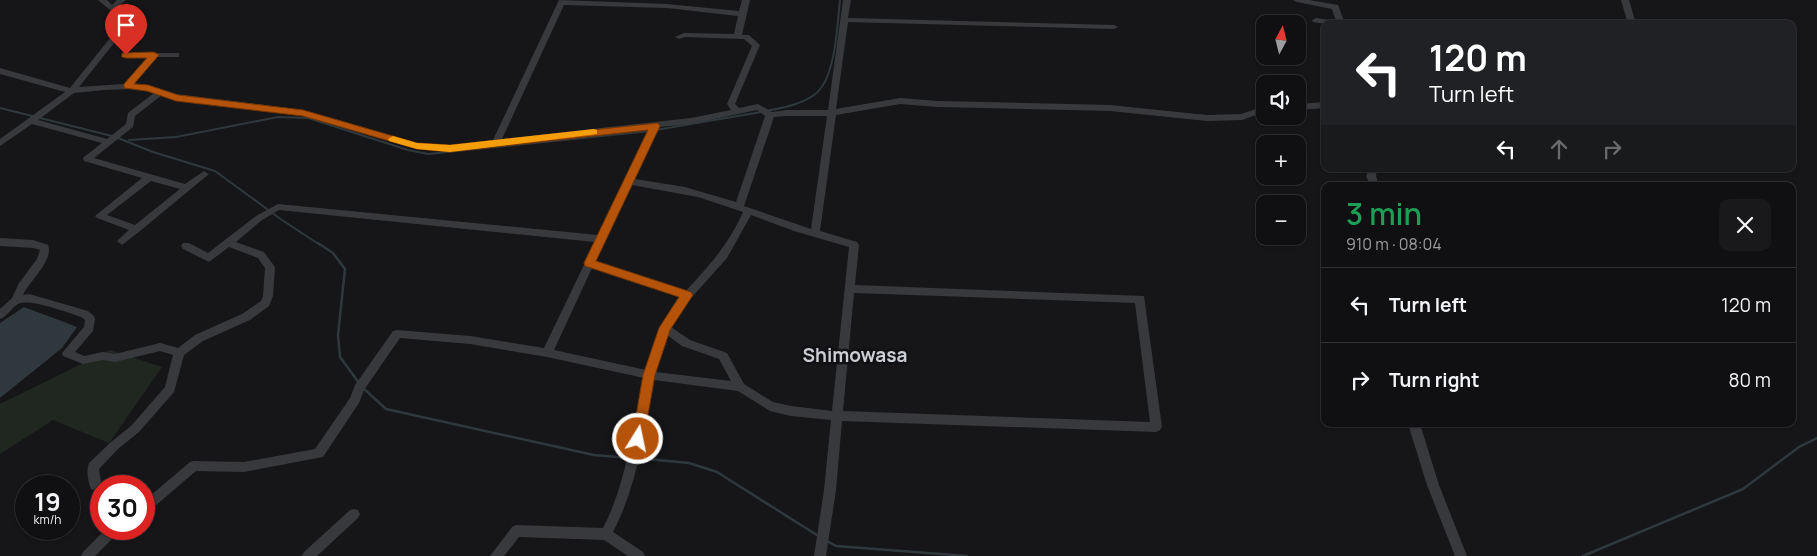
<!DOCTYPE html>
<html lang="en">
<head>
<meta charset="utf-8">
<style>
	:root { --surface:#101012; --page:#19191b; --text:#f1f3f6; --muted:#9c9d9f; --line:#303032 }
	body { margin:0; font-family:Manrope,sans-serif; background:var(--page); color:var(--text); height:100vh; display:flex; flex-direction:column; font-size:19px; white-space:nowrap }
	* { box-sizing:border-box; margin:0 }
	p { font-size:16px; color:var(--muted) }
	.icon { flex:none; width:28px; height:28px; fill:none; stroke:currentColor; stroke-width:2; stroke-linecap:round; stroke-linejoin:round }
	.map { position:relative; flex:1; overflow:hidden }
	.panel { position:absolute; left:1321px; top:182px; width:475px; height:245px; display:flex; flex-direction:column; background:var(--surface); border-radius:10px; box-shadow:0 1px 4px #0004,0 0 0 1px var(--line) }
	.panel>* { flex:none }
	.top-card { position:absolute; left:1321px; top:20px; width:475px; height:152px; border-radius:10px; box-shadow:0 1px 4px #0004,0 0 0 1px var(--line); background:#202124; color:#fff; overflow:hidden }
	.needle { width:32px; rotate:7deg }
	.buttons { position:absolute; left:1256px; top:15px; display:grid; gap:10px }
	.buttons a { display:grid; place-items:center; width:50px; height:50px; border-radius:10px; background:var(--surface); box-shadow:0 1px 4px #0004,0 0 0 1px var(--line); font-size:25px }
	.speed { position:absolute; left:15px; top:475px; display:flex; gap:10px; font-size:25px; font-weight:700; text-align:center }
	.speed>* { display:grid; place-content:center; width:65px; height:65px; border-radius:50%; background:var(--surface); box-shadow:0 1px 4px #0004,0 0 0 1px var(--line); line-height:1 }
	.speed small { font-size:12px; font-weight:400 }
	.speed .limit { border:8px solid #d22; background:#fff; color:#111 }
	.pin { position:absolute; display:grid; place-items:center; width:42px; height:42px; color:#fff; margin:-51px -21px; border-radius:50% 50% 50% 0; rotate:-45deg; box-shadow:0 0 5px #0007 }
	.pin .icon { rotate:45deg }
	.me { position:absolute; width:55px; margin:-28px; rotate:10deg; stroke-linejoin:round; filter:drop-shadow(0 0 4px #0008) }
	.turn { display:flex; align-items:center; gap:18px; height:105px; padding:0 25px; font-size:22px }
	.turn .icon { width:65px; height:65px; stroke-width:2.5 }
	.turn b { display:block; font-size:35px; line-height:42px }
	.lanes { display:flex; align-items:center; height:48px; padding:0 25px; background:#0003; justify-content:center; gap:25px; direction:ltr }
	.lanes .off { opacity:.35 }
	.round { display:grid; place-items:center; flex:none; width:52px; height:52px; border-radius:10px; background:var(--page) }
	.overview { display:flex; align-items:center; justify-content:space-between; height:85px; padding:0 25px }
	h1 { font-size:30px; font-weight:600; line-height:38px; color:#1e9e55 }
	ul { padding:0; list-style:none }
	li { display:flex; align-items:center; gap:15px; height:75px; padding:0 25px; border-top:1px solid var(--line) }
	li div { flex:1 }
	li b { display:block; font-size:19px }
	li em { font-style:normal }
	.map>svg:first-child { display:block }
</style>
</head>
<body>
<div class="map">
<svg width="1817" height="556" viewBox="0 0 1817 556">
	<rect width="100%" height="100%" fill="#161618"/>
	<path fill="#202721" d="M110,350L162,367L109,443L53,420L0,454V404Z"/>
	<path fill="#2f383d" d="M24,307L77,327L62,348L0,398V323Z"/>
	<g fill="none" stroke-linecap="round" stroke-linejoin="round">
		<path stroke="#2f383d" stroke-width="2" d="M0,108L112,136
			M766,111C782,108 800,105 814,95C836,80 837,25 840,0
			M656,130L761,112
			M118,138L153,152L215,171L282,220L320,245
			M129,140L176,137L278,117L308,118L408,150L428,154L650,131"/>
		<path stroke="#2f383d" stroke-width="2.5" d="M318,243L333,253L345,269L338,335L340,357L359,383
			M362,387L386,409L594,455L630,458
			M636,458L689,463L717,472L820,537
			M827,541L836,546L967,556
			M1583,556L1743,489L1799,447L1817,438"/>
		<path fill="#37393c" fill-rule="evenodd" d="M98,0H107L112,5L117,0H126L117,8L127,16L130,23L79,87L124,84L147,57H123V53H179V57H156L134,83L148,85L177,94L303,110L417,143L450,145L493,140L559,0L667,4L739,11L742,0H750L742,35H749L760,45L735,104L739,108L758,104L772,112L787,110H828L843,0H851L848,18L1114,25L1118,27L1114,29L848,22L836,109L900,98L938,101L1110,105L1207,115L1241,114L1265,106V112L1242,120L1207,121L1110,111L938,107L900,104L836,115L820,231L857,242L859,245L855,285L1144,296L1162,427L1160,430L1156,432L842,421L836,490L826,556H814L824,490L831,420L791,416L770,411L738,391L654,380C644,432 638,484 613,532L643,552L645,556H628L604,540L519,537L504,556H490L512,527L516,525L603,528C628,480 631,430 644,378L547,357L470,344L400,338L364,390L359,403L323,457L244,472L196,471L148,512L144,513V501L190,462L194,461L244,462L315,449L350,398L355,385L393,331L397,330L470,336L544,348L595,242L279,210L262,220L236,242L264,252L275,267L273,296L269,306L250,320L203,341L184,355L174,392L139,432L119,448L99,469L101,482L106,486H101V493L91,489C88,482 86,470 89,463L111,442L131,426L165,387L173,355L160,351L115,362L103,360L83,364L63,356L62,353L84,327L85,320L81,317C68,313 30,298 18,304C11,308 8,316 0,319V309L12,298L19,283L37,259L40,250L33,248L0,246V238L33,240L48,245C54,261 29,281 23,295L29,294L88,311L94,316L95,319L93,331L75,352L84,356L103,352L115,354L160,343L178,348L195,335L242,314L261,301L263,296L265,268L258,258L229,247L209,262L183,249L181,246L183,243H189L208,253L256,216L278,204L598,235L649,128L450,151L417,149L303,116L176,100L162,95L135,116L133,127L94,158L185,184L204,171L209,174L140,231L122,245L117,241L129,230L97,218L95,216L142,178L84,161L83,159L84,157L102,143L32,124L0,146V139L65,92L0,74V68L70,88L122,23L121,19ZM564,5L667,8L738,16L734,34L684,33L675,37L679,39L685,37L744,39L752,46L727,104L731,110L691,118L502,139ZM133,89L154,93L128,113L126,124L107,139L38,120L74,93L104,90ZM757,110L765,116L736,202L685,187L635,179L659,127L691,124ZM787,116H827L811,229L744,206L774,117ZM151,181L180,189L135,225L107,215ZM632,185L698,197L743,212C727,247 711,263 686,291L596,261ZM751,215L794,231L849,247L832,411L791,406L773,402L744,384L727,353L690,340L671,327L685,305L727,258ZM592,268L680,297C662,318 653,343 646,370L554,350ZM854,293L1135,303L1150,422L843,411ZM667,335L682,346L719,359L731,381L656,372Z
			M1293,0H1309L1338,5L1345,24H1325L1313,22L1312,20L1316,18L1336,21L1332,9L1297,2Z
			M1621,0H1629L1636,24H1628Z
			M1325,102V108L1298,110V104Z
			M1369,169H1377L1376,176L1379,186H1371L1366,176Z
			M1408,424H1420L1439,485L1467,556H1455L1427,485Z
			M354,509L358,510L360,514L358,518L317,556H302L304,552L350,510Z
			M106,529H120L118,533L95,556H81L83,552Z"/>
	</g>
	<path fill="#b45309" stroke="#753606" d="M154,52L159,55L134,84L148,85L178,95L303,110L417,143L450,145L658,123L660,126L596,261L691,292L693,295L670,330L655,375L643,443L638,444L633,443L632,439L643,375L659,328L679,297L585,266L584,263L648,130L450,152L417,149L303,116L176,101L147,91L124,88V84L147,58H126L122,57V53Z"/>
	<path fill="#f59e0b" d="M594,129L597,130V134L450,152L417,149L389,141L388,139L393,136L417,143L450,145Z"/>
	<g text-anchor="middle" stroke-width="5" stroke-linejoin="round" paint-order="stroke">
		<g font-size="19" font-weight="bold" fill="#cacdd3" stroke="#111113">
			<text x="855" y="362">Shimowasa</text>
		</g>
	</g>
</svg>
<div class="buttons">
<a><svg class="needle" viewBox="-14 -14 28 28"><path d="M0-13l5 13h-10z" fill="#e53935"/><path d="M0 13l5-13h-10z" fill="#9c9d9f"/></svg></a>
<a><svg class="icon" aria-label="sound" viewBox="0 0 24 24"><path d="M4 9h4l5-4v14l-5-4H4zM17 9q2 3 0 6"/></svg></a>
<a>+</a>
<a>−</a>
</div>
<div class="speed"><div>19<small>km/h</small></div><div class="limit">30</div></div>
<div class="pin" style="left:126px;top:55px;background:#d93025"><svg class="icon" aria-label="arrive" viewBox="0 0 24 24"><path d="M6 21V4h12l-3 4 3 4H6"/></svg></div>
<svg class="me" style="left:638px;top:439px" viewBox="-20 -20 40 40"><circle r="17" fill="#b45309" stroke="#fff" stroke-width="3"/><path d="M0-11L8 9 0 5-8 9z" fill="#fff"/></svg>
<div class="top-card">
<div class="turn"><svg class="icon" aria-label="left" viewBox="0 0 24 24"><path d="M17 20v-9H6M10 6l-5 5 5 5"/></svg><div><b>120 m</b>Turn left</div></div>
<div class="lanes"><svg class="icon" aria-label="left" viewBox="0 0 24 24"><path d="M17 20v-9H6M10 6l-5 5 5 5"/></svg><svg class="icon off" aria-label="ahead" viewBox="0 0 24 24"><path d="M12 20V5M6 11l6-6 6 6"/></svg><svg class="icon off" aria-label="right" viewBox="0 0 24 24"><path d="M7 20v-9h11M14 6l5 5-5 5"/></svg></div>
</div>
<section class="panel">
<div class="overview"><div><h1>3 min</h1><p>910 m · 08:04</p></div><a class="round"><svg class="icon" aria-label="close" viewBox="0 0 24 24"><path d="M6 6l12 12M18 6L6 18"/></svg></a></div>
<ul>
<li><svg class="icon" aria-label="left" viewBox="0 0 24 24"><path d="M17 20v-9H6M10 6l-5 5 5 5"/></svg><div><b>Turn left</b></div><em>120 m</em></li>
<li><svg class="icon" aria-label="right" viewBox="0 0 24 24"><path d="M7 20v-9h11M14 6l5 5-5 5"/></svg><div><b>Turn right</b></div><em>80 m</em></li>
</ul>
</section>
</div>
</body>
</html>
